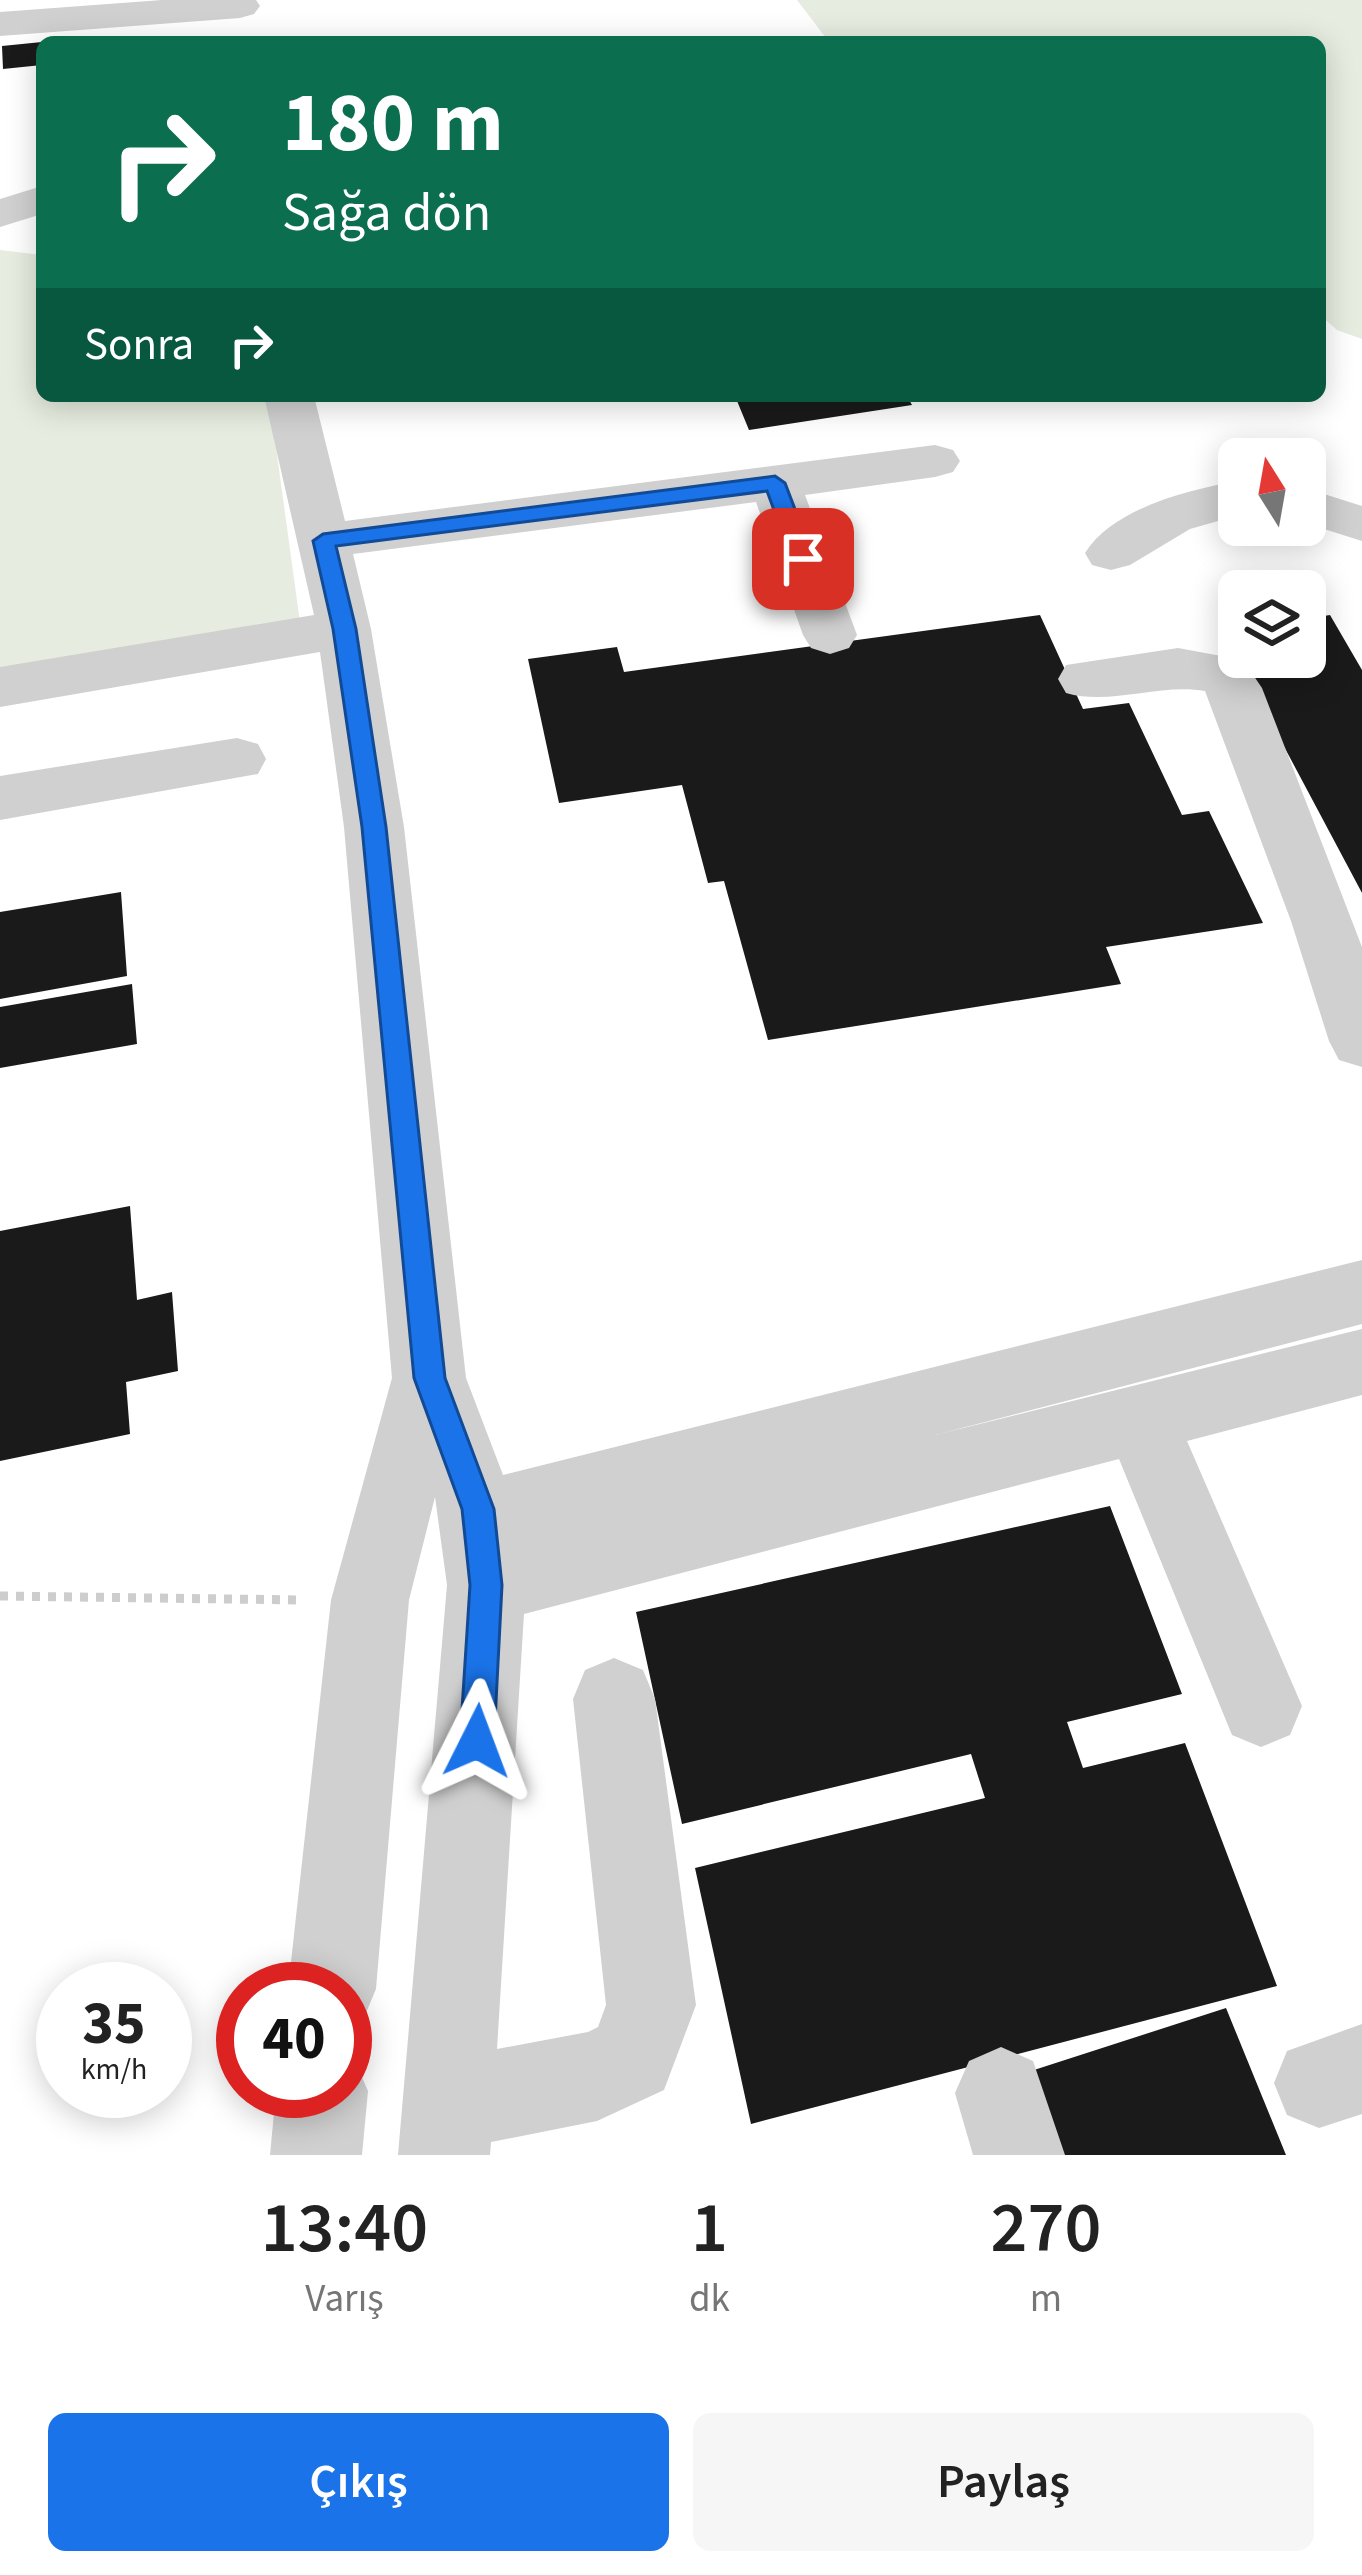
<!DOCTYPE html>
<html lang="tr">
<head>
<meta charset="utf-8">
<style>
	:root { --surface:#fff; --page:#f6f6f6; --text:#222; --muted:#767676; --accent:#1a73e8 }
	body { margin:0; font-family:"Source Sans 3",sans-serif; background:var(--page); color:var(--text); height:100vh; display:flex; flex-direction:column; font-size:45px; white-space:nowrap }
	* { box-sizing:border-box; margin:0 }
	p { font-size:39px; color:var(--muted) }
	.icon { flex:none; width:66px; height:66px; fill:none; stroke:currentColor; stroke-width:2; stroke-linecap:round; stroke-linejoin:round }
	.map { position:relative; height:2155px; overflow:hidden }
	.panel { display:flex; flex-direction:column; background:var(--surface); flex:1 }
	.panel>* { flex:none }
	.top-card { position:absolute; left:36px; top:36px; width:1290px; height:366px; border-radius:18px; box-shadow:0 6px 30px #0003; background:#0b6e4f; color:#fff; overflow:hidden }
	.needle { width:78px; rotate:349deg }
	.tools { position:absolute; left:1218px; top:438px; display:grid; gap:24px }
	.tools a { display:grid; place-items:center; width:108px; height:108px; border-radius:18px; background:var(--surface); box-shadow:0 6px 30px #0003; font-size:60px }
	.speed { position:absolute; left:36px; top:1962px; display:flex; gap:24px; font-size:60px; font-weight:700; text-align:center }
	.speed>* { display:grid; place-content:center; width:156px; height:156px; border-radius:50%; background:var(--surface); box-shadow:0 6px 30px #0003; line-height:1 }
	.speed small { font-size:30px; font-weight:400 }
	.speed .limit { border:18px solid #d22; background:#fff; color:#111 }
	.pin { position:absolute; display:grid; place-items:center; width:102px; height:102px; color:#fff; margin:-51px; border-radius:24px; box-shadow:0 6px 18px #0006 }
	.me { position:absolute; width:132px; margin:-66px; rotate:3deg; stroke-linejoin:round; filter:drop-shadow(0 0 9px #0008) }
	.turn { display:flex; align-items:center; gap:42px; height:252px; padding:0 48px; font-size:54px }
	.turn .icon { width:156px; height:156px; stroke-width:2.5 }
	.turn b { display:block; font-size:84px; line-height:102px }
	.then { display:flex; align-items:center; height:114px; padding:0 48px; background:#0003; gap:24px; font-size:45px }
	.eta { display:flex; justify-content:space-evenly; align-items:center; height:204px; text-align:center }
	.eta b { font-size:72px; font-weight:600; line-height:84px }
	.cta { display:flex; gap:24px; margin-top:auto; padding:24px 48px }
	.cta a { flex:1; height:138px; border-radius:18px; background:var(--accent); color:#fff; font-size:48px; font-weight:600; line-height:138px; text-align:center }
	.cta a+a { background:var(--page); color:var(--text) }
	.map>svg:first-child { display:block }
</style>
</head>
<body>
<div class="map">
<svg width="1362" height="2155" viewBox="0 0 1362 2155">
	<rect width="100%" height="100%" fill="#fff"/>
	<path fill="#e6ecdf" d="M797,0H1362V339L1337,330L1320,315V42H829Z
		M0,250L42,255V396H269L301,630L0,681Z"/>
	<path fill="#1a1a1a" d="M42,42V65L3,69L2,46Z
		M735,396H907L912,405L749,430Z
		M1040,615L1083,709L1129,703L1182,815L1209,811L1263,923L1106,947L1121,984L768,1040L724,881L708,883L682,785L559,803L528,659L617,647L624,672Z
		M1330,615L1362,670V893L1222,630L1239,628V657H1305V619Z
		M121,892L127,976L0,999V912Z
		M132,984L137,1044L0,1068V1007Z
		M130,1206L137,1300L172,1292L178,1371L126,1382L130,1434L0,1461V1231Z
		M1110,1506L1182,1694L1067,1722L1083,1768L1185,1743L1277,1986L751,2124L695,1868L985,1798L971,1754L682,1824L636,1612Z
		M1226,2008L1286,2155H1063L1034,2070Z"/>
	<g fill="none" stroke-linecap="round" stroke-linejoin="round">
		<path stroke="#cdcdcd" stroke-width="9" stroke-dasharray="8 8" stroke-linecap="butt" d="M0,1596L304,1600"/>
		<path fill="#d0d0d0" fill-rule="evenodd" d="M162,0H256L260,6L254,14L240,18L0,36V12Z
			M42,186V214L0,227V199Z
			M264,396H314L345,521L935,445L953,450L960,461L953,472L935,477L805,495L857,635L849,648L830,654L811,648L803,635L756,502L353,554L371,629L404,827L466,1378L503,1475L1362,1260V1324L935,1435L1362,1329V1395L1187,1441L1302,1706L1290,1735L1261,1747L1232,1735L1119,1459L524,1614L497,2049L588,2032L598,2027L606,2005L573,1699L585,1670L614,1658L643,1670L655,1699L696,2005L664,2090L597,2121L491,2142L490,2155H398L447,1585L435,1497L409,1600L376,1989L363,2020L345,2028V1989H288L331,1600L392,1378L344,827L320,652L0,707V667L314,615Z
			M1239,481V515L1190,529L1130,565L1111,570L1092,565L1085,553C1113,508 1190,489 1239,481Z
			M1305,488L1362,506V541L1305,523Z
			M1178,648L1243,660L1262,688L1362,947V1067L1339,1060L1329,1041L1291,921L1205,691C1159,683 1111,706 1066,693L1058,679L1066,665Z
			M237,738L258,744L266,759L258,774L0,820V776Z
			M1362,2024V2114L1319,2128L1287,2115L1274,2083L1287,2051Z
			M1001,2047L1033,2061L1065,2155H973L955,2093L969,2061Z
			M345,2055L354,2059L368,2091L362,2155H270L276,2091H345Z"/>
	</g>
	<path fill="#1a73e8" stroke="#114b97" stroke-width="3" d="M775,476L785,483L814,559L811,564H795L792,559L767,491L336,546L356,629L386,827L445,1378L494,1509L502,1585L494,1741L489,1753L477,1758L465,1753L460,1741L470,1585L462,1509L414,1378L362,827L333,629L313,541L323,534Z"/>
</svg>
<div class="tools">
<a><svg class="needle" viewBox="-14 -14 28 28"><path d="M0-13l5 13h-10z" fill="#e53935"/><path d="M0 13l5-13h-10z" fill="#767676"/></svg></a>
<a><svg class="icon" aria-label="layers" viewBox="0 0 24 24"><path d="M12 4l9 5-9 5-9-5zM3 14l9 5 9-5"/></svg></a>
</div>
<div class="speed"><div>35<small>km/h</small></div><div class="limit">40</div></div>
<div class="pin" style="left:803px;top:559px;background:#d93025"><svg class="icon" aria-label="arrive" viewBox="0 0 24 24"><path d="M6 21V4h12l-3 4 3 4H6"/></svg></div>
<svg class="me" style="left:477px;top:1741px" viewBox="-20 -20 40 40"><path d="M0-17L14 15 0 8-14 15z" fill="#1a73e8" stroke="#fff" stroke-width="4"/></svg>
<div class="top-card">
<div class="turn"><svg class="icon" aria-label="right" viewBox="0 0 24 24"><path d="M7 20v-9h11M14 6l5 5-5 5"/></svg><div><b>180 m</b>Sağa dön</div></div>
<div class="then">Sonra<svg class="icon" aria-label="right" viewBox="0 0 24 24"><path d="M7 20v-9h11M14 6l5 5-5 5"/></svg></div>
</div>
</div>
<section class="panel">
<div class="eta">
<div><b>13:40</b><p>Varış</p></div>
<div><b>1</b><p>dk</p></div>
<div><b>270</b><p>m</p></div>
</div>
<div class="cta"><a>Çıkış</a><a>Paylaş</a></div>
</section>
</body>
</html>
